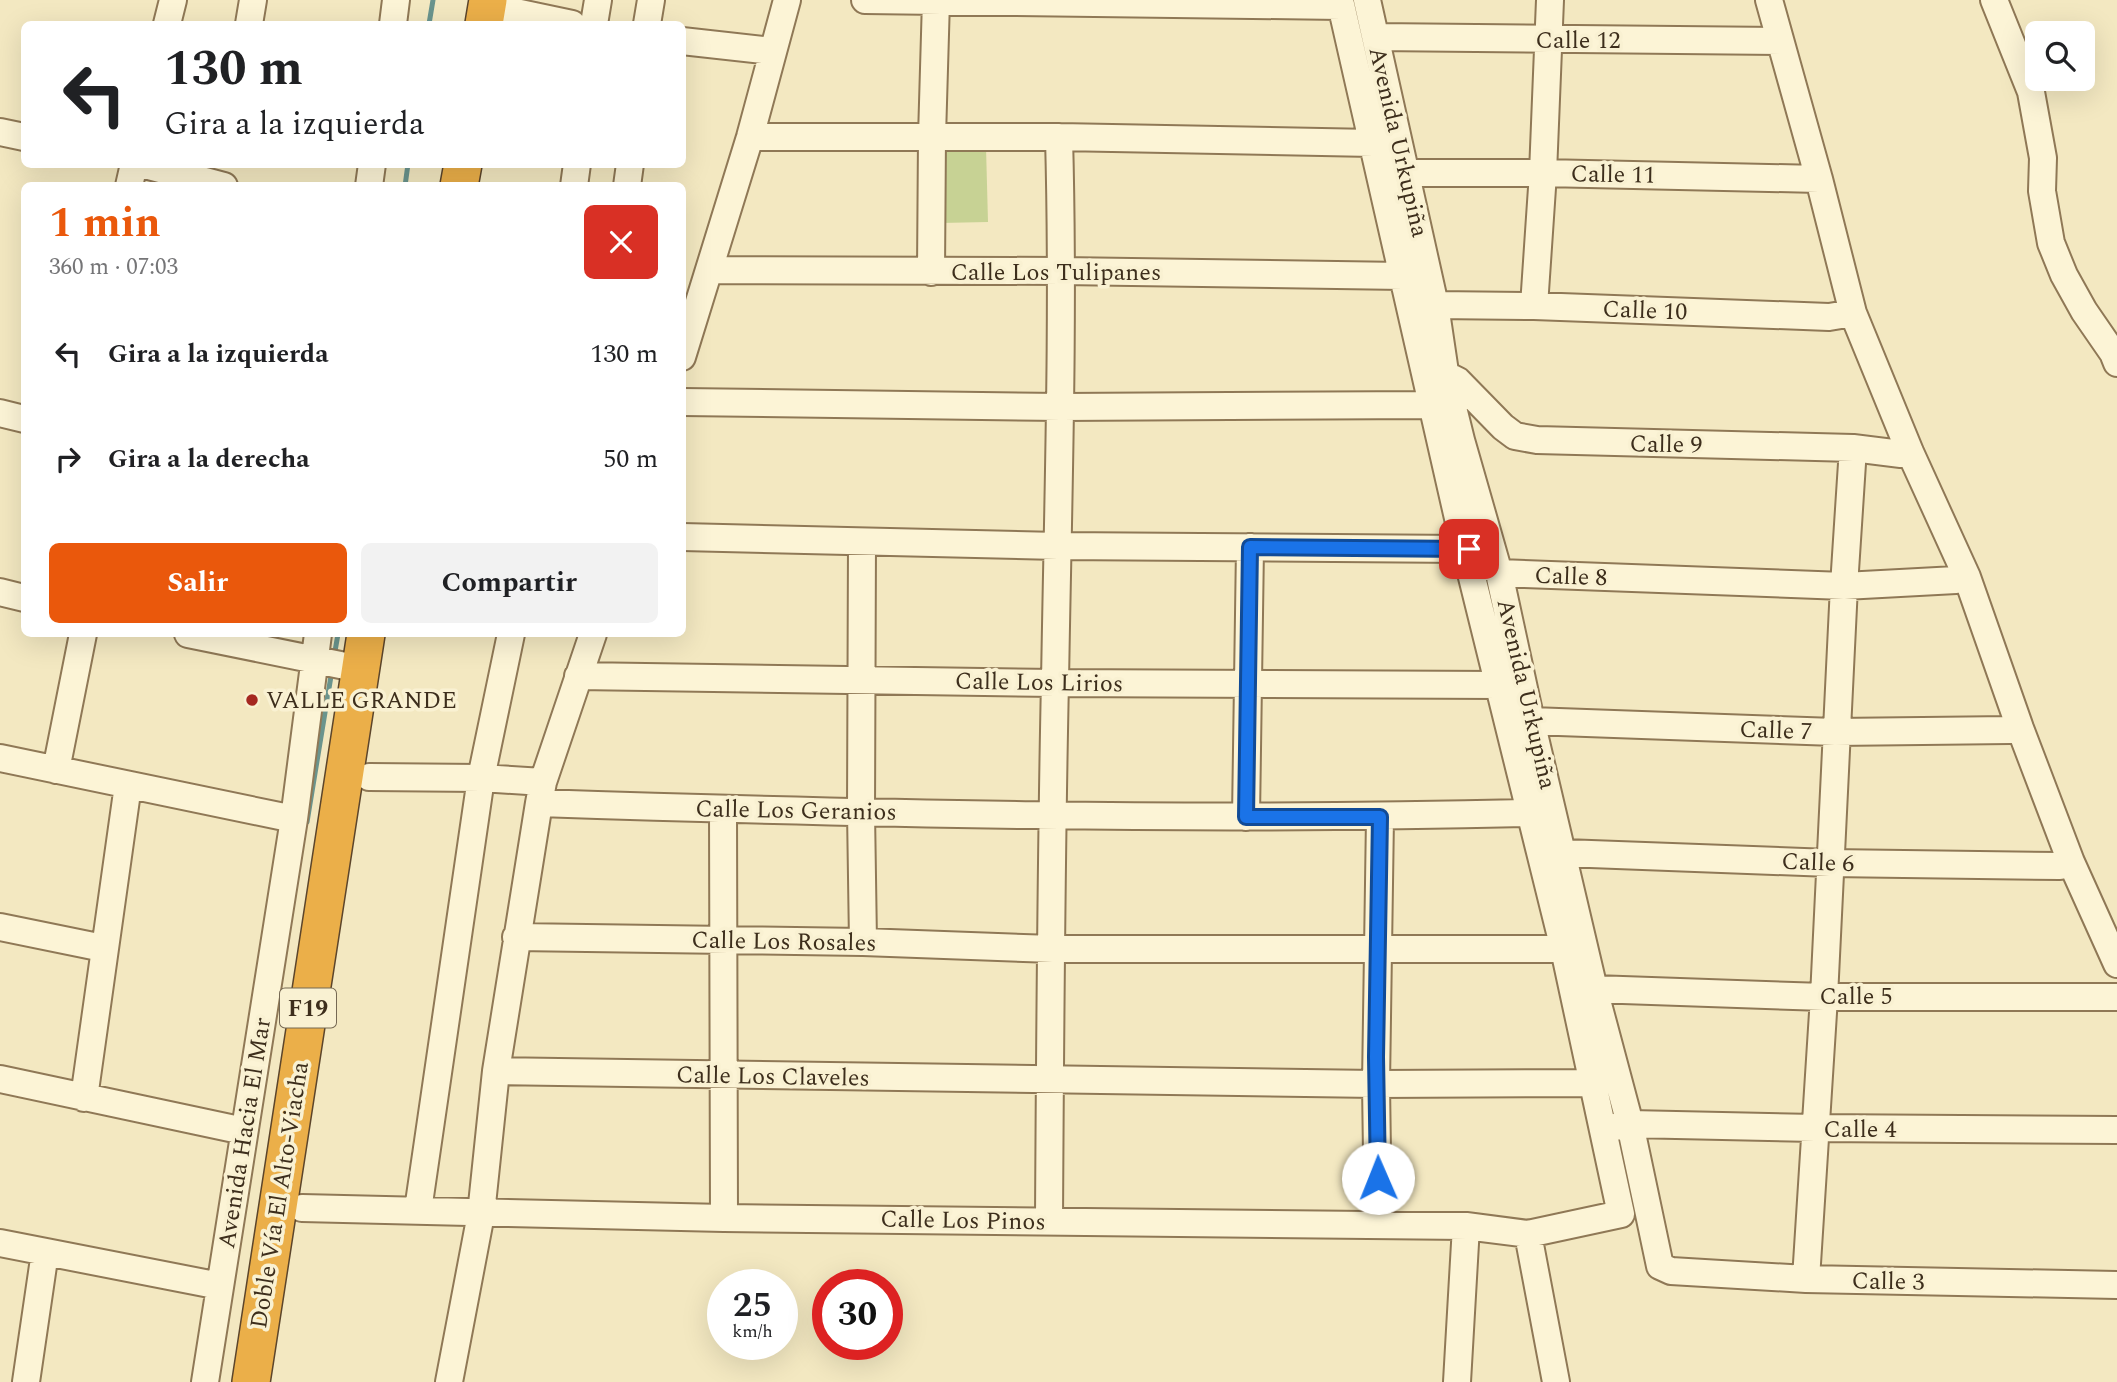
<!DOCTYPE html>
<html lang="es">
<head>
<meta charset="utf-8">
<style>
	:root { --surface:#fff; --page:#f2f2f2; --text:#202124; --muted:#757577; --accent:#ea580c }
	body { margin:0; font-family:Spectral,serif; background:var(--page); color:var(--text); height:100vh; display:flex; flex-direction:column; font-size:26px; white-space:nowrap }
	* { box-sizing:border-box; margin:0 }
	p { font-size:23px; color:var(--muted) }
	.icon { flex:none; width:38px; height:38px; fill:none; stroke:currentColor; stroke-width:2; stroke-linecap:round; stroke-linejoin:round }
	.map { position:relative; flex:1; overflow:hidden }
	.drawer { position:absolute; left:21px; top:182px; width:665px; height:455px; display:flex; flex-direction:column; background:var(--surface); border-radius:10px; box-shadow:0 7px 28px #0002 }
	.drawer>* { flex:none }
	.top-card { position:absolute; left:21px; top:21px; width:665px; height:147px; border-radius:10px; box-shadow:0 7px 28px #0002; background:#fff; color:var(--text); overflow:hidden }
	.fabs { position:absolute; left:2025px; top:21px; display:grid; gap:14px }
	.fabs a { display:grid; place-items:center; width:70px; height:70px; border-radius:10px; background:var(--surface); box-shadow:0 7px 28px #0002; font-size:35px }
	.speed { position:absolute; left:707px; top:1269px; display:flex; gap:14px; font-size:35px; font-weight:700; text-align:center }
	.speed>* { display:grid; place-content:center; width:91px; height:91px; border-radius:50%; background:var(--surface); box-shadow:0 7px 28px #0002; line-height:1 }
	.speed small { font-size:18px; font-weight:400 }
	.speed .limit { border:10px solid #d22; background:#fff; color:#111 }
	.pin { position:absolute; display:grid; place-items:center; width:60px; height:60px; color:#fff; margin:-30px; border-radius:14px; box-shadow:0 4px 10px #0006 }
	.me { position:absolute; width:77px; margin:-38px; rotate:359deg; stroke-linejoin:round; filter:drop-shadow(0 0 5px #0008) }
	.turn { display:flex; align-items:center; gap:24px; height:147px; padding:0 28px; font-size:32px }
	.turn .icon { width:91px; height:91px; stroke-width:2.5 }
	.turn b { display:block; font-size:49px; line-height:60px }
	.round { display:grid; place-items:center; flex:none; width:74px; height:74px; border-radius:10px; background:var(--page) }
	.summary { display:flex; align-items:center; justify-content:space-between; height:119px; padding:0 28px }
	h1 { font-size:42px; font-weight:700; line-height:52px; color:var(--accent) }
	.action { display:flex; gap:14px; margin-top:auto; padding:14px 28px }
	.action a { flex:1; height:80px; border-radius:10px; background:var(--accent); color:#fff; font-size:28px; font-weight:700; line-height:80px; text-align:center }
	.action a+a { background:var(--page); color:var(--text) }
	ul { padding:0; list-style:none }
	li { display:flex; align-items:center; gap:21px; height:105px; padding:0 28px }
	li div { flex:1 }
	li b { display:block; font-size:26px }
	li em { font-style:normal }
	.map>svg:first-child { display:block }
</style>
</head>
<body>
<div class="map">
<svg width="2117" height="1382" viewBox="0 0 2117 1382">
	<rect width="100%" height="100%" fill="#f3e8c1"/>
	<path fill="#c7d294" d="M986,147L988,222L940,223L938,148Z"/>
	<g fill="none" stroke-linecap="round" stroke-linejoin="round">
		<path stroke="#6a948d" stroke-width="5" d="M429,24L433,0
			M405,186L408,164
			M334,657L338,634
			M307,822L332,670"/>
		<g stroke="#8f7856" stroke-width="30">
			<path id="minor" d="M865,0L1341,6
				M1367,0L1435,305L1446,379L1461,440L1499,573L1531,721L1594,989L1630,1124L1660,1266L1671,1271L1806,1279L2117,1285
				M1769,0L1819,179L1853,313L1910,452L1967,577L2020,728L2071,862L2117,964
				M1994,0L2031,92L2043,158L2042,191L2051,243L2064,275L2084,311L2113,353L2117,363
				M487,6L572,24
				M167,24L173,0
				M249,24L253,0
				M393,24L396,0
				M594,24L598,0
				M647,24L651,0
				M1376,37L1780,41
				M682,41L772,51
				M0,132L24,137
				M750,137H1059L1373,143
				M141,164L224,186
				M1407,173H1543L1819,179
				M129,186L134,164
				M369,186L372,164
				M574,186L577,164
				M627,186L630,164
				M709,270L1062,271L1403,276
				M931,272L932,137L936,0
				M1435,305L1534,306L1829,317L1853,313
				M1534,306L1543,173L1550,0
				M682,357L750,137L787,0
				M1446,379L1452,378L1458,381L1503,427L1515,436L1537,440L1853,448L1901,454L1910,452
				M682,402L1061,407L1432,405
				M0,413L24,419
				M682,537L1058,546L1465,549H1469L1499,573L1844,586L1956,580L1967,577
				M862,542L861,812L863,942
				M0,592L24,598
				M188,634L360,669
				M578,676L1055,683L1500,685
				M1531,721L1835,732L2010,730L2020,728
				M0,758L294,819
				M56,770L83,634
				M369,777L481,778L543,782
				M539,803C869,814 1200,821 1530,813
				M723,809L724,1218
				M1246,817L1250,547
				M1564,853L1830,863L2060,866L2071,862
				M0,927L103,948
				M516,937L863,942L1053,949H1564
				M1594,989L1824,997H2117
				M496,1071L1376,1084L1594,1083
				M0,1079L244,1131
				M84,1098L128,785
				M1615,1127L1630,1124L1815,1128L2117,1130
				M302,1208L724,1218L1466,1226L1528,1234L1621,1214L1564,949L1465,549L1340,0
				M418,1210L481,778L511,634
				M1049,1221C1050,1041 1051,861 1055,682C1058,500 1064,319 1059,137
				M1378,1224L1376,1084L1380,817
				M1528,1234L1556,1382
				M0,1243L220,1286
				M1806,1279L1824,997L1844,586L1853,448
				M26,1382L45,1252
				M205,1382L294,819L318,634
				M449,1382L481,1214L496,1071L539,803L543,782L593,634
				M1457,1382L1466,1226"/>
		</g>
		<g stroke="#5c452b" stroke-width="40">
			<path id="highway" d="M484,24L488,0
				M459,186L463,164
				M251,1382L366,634"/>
		</g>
		<use href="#minor" stroke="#fcf4d6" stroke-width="26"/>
		<use href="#highway" stroke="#ebaf49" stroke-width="37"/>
	</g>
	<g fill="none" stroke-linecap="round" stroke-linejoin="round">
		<g stroke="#114b97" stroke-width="18">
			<path id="route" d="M1378,1178L1376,1057L1380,817H1246L1250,547L1469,549"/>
		</g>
		<use href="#route" stroke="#1a73e8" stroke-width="12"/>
	</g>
	<circle fill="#a52820" stroke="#f9f1d2" stroke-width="2.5" cx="252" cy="700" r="7"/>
	<g text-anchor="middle" stroke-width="7" stroke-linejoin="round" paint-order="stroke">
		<rect fill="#f9f1d2" stroke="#756853" stroke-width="2" x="280" y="988.5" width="56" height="39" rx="5"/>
		<g font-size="23" font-weight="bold" fill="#3d2e1c">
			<text x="308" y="1016">F19</text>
		</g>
		<g font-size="24" fill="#3d2e1c" stroke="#f9f1d2">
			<text x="1578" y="48">Calle 12</text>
			<text transform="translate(1399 142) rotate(77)" y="8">Avenida Urkupiña</text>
			<text transform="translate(1613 174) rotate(1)" y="8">Calle 11</text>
			<text x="1056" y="280">Calle Los Tulipanes</text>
			<text transform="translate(1645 310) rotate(2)" y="8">Calle 10</text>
			<text transform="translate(1666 444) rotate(1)" y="8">Calle 9</text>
			<text transform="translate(1571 576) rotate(2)" y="8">Calle 8</text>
			<text transform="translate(1039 682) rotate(1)" y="8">Calle Los Lirios</text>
			<text transform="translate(1527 694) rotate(77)" y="8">Avenida Urkupiña</text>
			<text transform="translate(1776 730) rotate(2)" y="8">Calle 7</text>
			<text transform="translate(796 810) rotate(1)" y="8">Calle Los Geranios</text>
			<text transform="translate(1818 862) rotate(2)" y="8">Calle 6</text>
			<text transform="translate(784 941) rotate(1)" y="8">Calle Los Rosales</text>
			<text x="1856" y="1004">Calle 5</text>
			<text transform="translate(773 1076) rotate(1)" y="8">Calle Los Claveles</text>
			<text x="1860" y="1137">Calle 4</text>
			<text transform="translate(244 1133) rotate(-81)" y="8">Avenida Hacia El Mar</text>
			<text transform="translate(279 1195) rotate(-81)" y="8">Doble Vía El Alto-Viacha</text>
			<text transform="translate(963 1220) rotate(1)" y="8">Calle Los Pinos</text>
			<text transform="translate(1888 1281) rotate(1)" y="8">Calle 3</text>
		</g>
		<g font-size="24" fill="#3d2e1c" stroke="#f9f1d2" text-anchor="start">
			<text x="266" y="708">VALLE GRANDE</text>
		</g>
	</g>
</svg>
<div class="fabs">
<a><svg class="icon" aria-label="search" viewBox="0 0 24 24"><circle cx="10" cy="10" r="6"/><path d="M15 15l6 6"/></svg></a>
</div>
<div class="speed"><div>25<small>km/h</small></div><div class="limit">30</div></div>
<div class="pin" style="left:1469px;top:549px;background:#d93025"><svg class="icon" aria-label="arrive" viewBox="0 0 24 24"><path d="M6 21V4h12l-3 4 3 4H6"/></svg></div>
<svg class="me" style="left:1378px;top:1178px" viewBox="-20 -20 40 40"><circle r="19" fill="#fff"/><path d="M0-13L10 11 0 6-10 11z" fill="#1a73e8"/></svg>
<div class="top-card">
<div class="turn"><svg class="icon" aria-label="left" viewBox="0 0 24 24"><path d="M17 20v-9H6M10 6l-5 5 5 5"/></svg><div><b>130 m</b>Gira a la izquierda</div></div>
</div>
<section class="drawer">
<div class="summary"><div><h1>1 min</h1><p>360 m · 07:03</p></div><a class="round" style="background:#d93025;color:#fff"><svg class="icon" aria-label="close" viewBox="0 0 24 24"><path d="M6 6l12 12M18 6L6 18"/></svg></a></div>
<ul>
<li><svg class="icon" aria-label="left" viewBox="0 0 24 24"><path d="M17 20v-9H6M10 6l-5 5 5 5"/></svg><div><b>Gira a la izquierda</b></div><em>130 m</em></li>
<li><svg class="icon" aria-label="right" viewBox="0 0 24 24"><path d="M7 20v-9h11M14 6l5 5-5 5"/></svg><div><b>Gira a la derecha</b></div><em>50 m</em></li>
</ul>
<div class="action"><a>Salir</a><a>Compartir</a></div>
</section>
</div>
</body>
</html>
